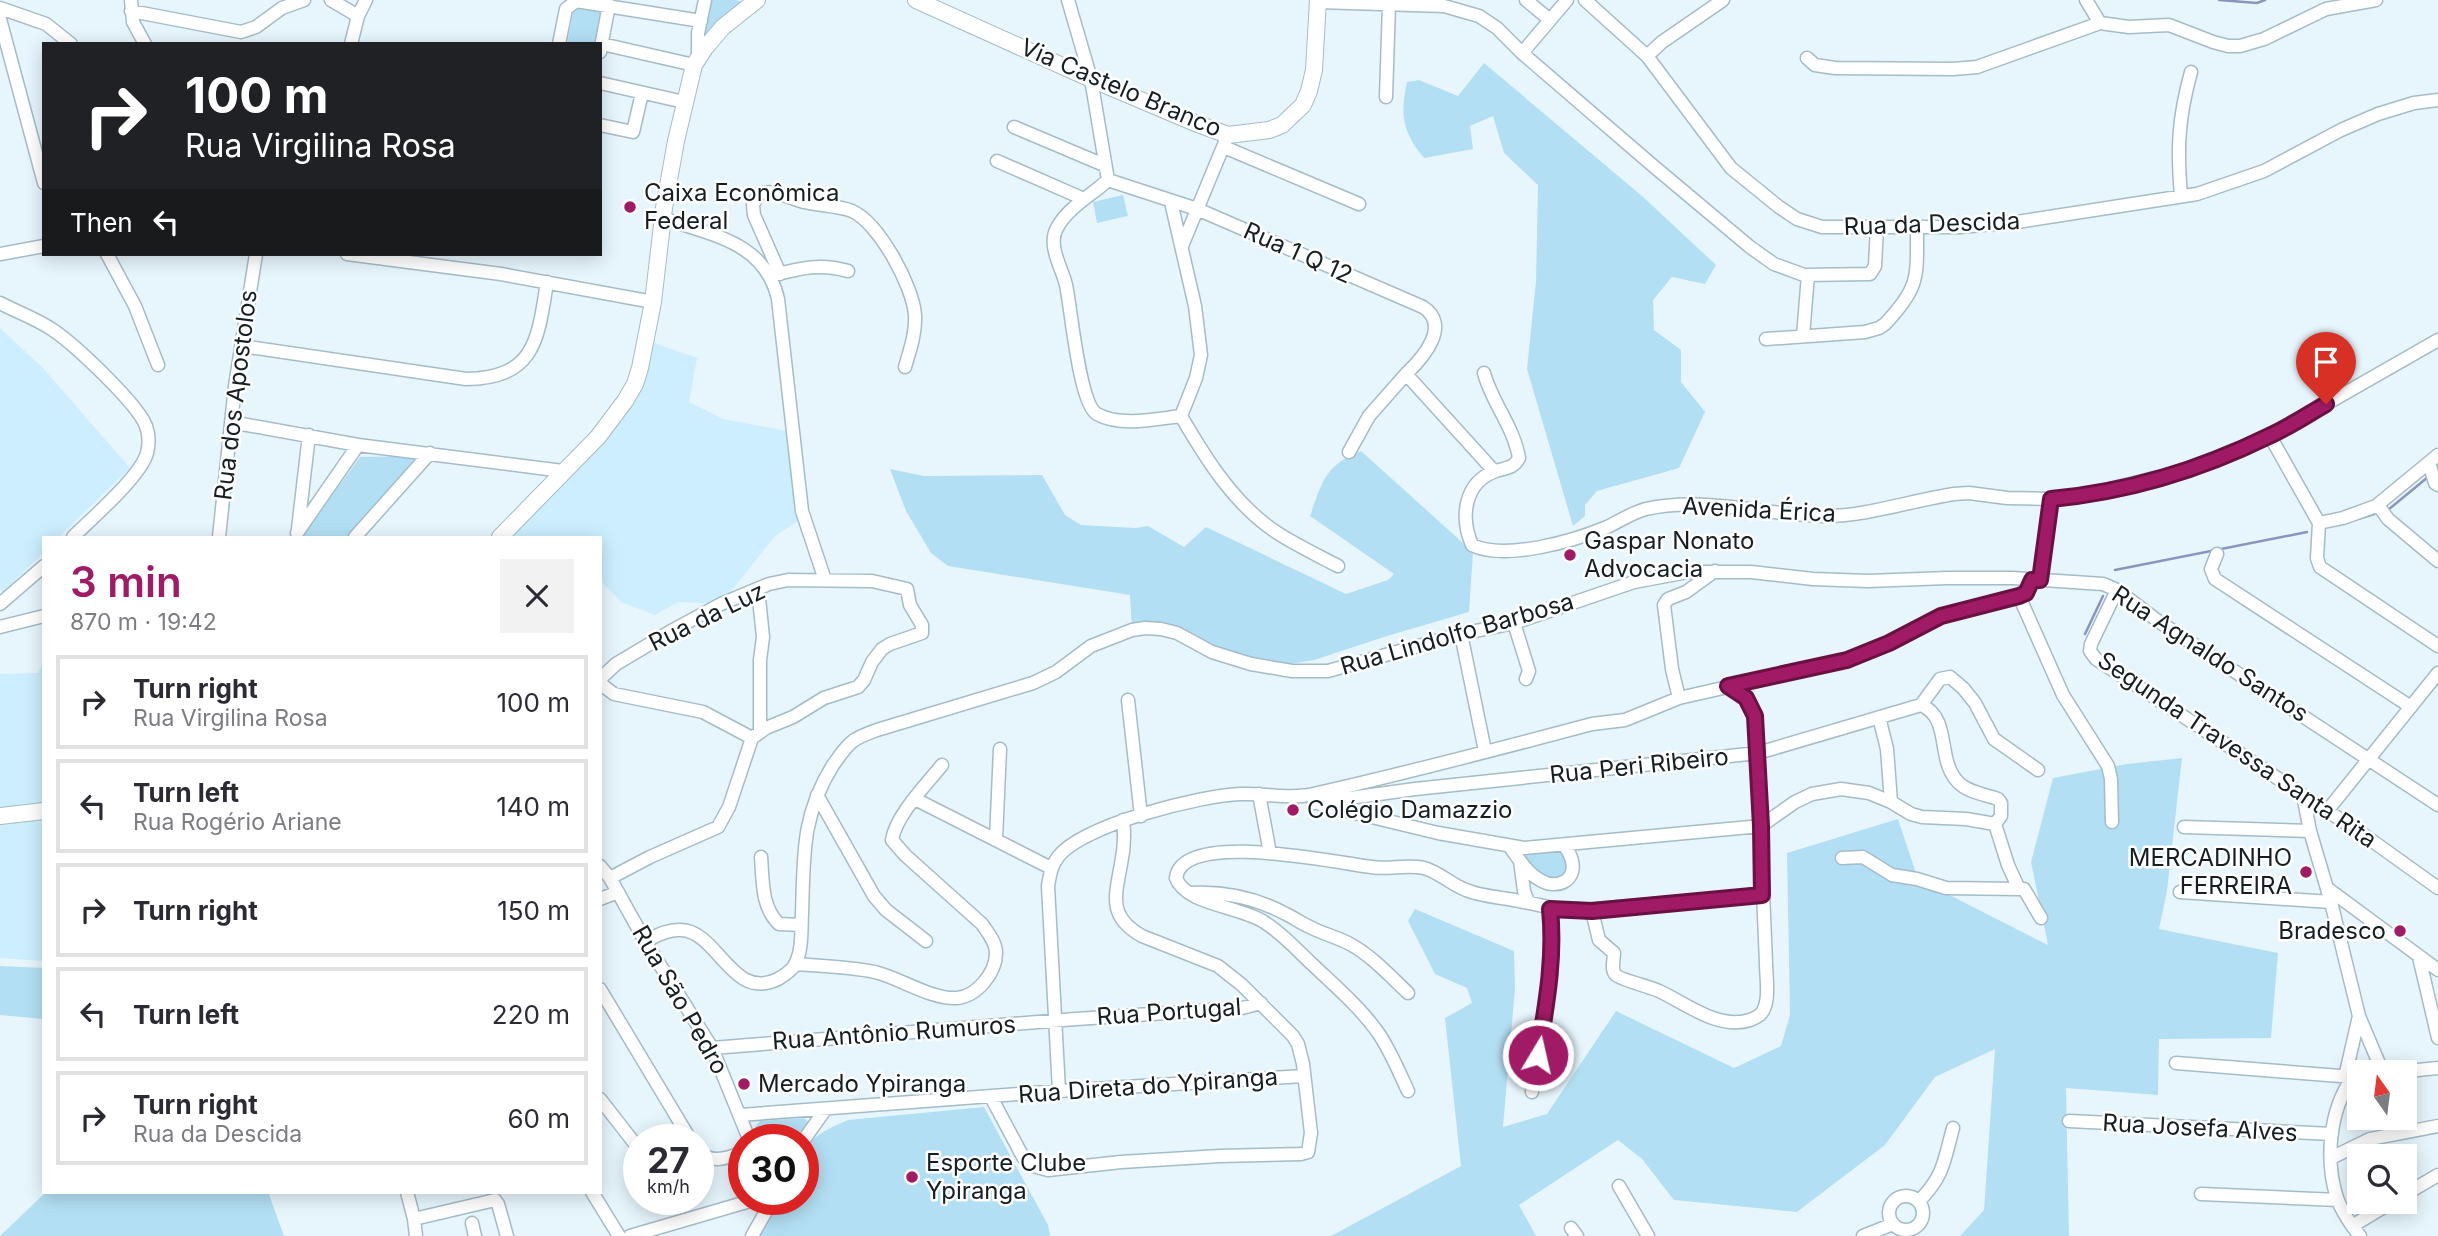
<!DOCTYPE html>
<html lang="en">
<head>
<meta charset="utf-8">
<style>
	:root { --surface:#fff; --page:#f2f2f3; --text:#2b2b33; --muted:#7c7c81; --line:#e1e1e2; --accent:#a11a66 }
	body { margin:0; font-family:Inter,sans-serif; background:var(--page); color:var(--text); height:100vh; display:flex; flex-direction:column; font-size:26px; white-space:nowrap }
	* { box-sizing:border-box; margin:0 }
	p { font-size:23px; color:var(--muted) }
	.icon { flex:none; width:38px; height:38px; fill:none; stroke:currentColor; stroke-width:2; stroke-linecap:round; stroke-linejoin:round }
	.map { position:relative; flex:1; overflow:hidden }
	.panel { position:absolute; left:42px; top:536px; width:560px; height:658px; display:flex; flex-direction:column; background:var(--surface); border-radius:0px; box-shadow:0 4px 18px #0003 }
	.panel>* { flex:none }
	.guide { position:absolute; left:42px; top:42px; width:560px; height:214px; border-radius:0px; box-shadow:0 4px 18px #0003; background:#202124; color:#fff; overflow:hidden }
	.needle { width:46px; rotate:346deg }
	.controls { position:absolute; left:2347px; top:1060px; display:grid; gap:14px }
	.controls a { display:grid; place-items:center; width:70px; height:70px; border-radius:0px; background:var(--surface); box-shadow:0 4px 18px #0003; font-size:35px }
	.speed { position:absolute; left:623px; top:1124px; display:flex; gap:14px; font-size:35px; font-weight:700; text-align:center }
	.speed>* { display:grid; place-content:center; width:91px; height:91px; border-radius:50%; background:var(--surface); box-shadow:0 4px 18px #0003; line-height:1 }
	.speed small { font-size:18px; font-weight:400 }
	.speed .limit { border:10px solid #d22; background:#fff; color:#111 }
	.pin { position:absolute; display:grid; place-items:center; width:60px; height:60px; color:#fff; margin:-72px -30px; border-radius:50% 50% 50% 0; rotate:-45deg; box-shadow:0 0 7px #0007 }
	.pin .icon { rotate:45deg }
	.me { position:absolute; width:77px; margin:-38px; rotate:9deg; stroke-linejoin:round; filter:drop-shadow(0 0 5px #0008) }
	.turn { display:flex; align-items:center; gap:24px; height:147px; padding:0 28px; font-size:32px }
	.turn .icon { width:91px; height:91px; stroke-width:2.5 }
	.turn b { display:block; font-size:49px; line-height:60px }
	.then { display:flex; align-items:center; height:66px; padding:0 28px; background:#0003; gap:14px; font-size:26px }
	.round { display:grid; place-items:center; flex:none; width:74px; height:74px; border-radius:0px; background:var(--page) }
	.head { display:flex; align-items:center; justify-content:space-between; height:119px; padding:0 28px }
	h1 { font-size:42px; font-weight:600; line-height:52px; color:var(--accent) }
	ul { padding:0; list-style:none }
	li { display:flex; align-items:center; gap:21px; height:94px; margin:0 14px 10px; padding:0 14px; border:4px solid var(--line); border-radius:0px }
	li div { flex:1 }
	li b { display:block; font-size:26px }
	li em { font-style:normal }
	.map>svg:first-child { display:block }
</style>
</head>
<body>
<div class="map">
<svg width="2438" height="1236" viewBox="0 0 2438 1236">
	<rect width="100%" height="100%" fill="#e7f6fd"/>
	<path fill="#cceefe" d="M0,328L42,367L130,468L59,537H44V552L3,592L0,589Z
		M646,340L697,358L689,402L723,419L792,432L798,521L775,536L721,604L678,602L655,615L621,602L600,580V537H502L613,420Z
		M44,661V961L0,958V674L38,673Z"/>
	<path fill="#b3dff4" d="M710,0H736L744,3L704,36Z
		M574,8L601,12L595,44H567Z
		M1484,63L1642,196L1716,265L1705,284L1672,277L1653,300L1654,330L1681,350V382L1705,412L1679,468L1597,491L1585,505V516L1573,526L1527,369L1536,281L1538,185L1504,153L1493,116L1470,126L1473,149L1424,158C1402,131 1400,115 1407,82L1419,80L1458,96Z
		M1123,195L1128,216L1097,223L1093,202Z
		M1361,451L1473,552L1469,612L1387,636L1314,660L1284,665L1212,652L1170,631L1132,630L1130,595L948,566L931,553L906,511L890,469L924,476L1042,475L1065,515L1081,525L1136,528L1148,526L1184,547L1206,527L1346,594L1388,580L1394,574L1310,516C1322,482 1325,465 1361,451Z
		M415,456L417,460L349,537H302L360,457Z
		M2182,758L2167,891L2159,929L2278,953L2271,1038L2159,1039L2158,1095L2066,1088L2069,1236H1960L1984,1210L1995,1049L1935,1077L1885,1145L1797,1212L1674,1200L1642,1159L1618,1140L1519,1205L1536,1236H1331L1461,1166L1445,1018L1472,1003L1467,988L1435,974L1408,921L1415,909L1514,951L1515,988L1503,1127L1547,1114L1616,1011L1734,1068L1781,1046L1790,1015L1787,853L1898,819L1918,879L2048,945L2031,862L2053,778L2127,764Z
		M1562,849L1567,856L1568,877L1543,879L1517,852Z
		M0,966L44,968V1019L0,1015Z
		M984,1107L1048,1225L1050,1236H755L777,1199H803C803,1150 799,1140 848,1120Z
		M804,1118L810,1123L802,1139H758L755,1127L760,1121Z
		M46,1192H268L284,1236H0Z"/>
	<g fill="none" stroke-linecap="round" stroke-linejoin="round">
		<path stroke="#8b94bc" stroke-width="2.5" d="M2219,0L2257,3L2265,0
			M2388,510L2428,477
			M2358,519L2374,514
			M2115,570L2307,532
			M2085,634L2103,596"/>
		<g stroke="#a4bcc7" stroke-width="15">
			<path id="minor" d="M131,0L133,22L145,44
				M331,0L358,16
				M1068,0L1091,79L1108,180
				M1526,0L1550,20
				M1585,0L1647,56L1731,168L1779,207L1797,219L1822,227H1959L2017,222L2197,194L2264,171L2341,130L2378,114L2414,103L2438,100
				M2086,0L2100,23
				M1318,2L1444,6L1479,16L1497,28L1522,53L1651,164L1750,247L1774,264L1804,275L1870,274L1875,266L1877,227
				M0,8L46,24L71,44
				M131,11L241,32L256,27L282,8L304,0
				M0,19L44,183
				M351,44L358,16L366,0
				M559,44L566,9L576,1L701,21
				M602,44L694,65
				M600,52L609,5
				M1522,53L1567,0
				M1647,56L1662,42L1723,0
				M698,57V33L705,0
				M1807,58L1815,65L1835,68L1953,69L1977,67L2100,23L2129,27L2169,25L2213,42L2228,46H2240L2264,39L2326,9L2376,0
				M600,83L684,102
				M1386,97L1389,4
				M600,125L633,132L642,93
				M1014,127L1104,165
				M1224,147L1359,204
				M997,161L1084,199
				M1108,180C1092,195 1067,208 1057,228C1047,245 1062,268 1066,285C1071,307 1079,404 1097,414C1120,427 1156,419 1181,416L1196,378L1201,355L1195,306L1171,202
				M1108,180L1197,209L1423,307C1451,325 1424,357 1406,374L1494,471
				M2181,196C2177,149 2178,119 2191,72
				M663,218C710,235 765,241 778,299L802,511L825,580
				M1182,246L1225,142
				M0,254L44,246
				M107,254L135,306L158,365
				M347,254L501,274L653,302
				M780,274L754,215L753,205L758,195C771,187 791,199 804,202C820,206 837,205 852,211C879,223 913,286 915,315C916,333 910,350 905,367
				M774,275C801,268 821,263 848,271
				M0,303C17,312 37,319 53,330C75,345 137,403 146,426C149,434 149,445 147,453C141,476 91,519 73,537
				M1803,336L1808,275
				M1766,339L1865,332L1879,328L1885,324C1920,287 1917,277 1917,229
				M242,346L466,379C535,378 538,340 547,282
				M1484,373C1492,403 1514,427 1519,458C1514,468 1506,468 1496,471C1464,482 1460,517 1472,545C1505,561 1574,541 1607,527C1620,521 1631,513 1646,509C1705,496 1768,516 1827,516C1866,516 1914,500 1954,494L1969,493L2007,498L2051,499L2081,496L2179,472L2270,436L2438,340
				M1181,416C1206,459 1234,504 1276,532C1296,545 1317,555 1338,566
				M231,422L358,445L563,471
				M2270,436L2319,523
				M1349,452L1369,416L1406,374
				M2429,463L2435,483L2438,485
				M2378,505L2388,519L2438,561
				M2319,523L2317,558L2320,567L2438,646
				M2319,523L2343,518L2376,506L2438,455
				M298,529L309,435
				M297,533L358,445
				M219,537L235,386L256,254
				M355,537L430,453
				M2217,554L2211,569L2215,579L2411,707
				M2040,580L2051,499
				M758,589L763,637L760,660V732
				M2117,590L2091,644L2090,651L2096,659L2364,835L2438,888
				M2019,596L2063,695L2108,766L2111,779L2112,822
				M0,604L44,566
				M1514,623L1529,671L1526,679
				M0,627L44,616
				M1461,634L1485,751
				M1679,698L1672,669L1664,605L1668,599L1686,592L1715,571
				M1128,700L1141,816
				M1921,705L1940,679L1950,677L1963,688L1975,703L1994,739L2038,770
				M1879,717L1887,749L1891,802
				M1259,794L1270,853
				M817,795L874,896L886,910L926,941
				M915,799L1051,868
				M1314,803L1415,789L1758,753L1921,705C1952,718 1936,760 1958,782C1967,792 1986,795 1998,799L2001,803V816L1995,824
				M1322,805L1438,833L1524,848L1761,826L1795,802L1812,794L1841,789L1869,793L1891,802L1911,814L1922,817L1966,819L1995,824
				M2327,811L2438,673
				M1995,824L2008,865L2019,889H2024L2041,918
				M2184,827L2310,831L2303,795
				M2310,831L2331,902L2359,1016L2383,1073
				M996,839L1000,749
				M1510,847C1518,858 1527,873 1540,880C1556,890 1577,881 1572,861C1571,855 1567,850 1565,846
				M761,857C763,880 761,907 779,924L801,925
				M1842,858L1863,857L1892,875L1917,879L1946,888L2019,889
				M1520,861L1524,891L1528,902
				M600,866L610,878L645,941L712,1048L749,1139
				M610,878L650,857L718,827L729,807L752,738L766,728L793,717L824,698L858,687L864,680L872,662L882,649L890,644L922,633V625L910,605L907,589L872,581L788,580L769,584L721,604L673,630L616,664L601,678L602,685L614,694L703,712L752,738
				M2327,888L2438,970
				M2180,892L2331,902
				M1191,893C1225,891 1256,898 1286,914C1294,918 1301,923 1310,927C1323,934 1337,937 1350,944C1372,956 1390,976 1408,993
				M600,899L618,892
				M1592,911L1599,940L1614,953C1614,959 1611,969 1615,974C1618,979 1651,987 1659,991C1687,1004 1718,1030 1750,1020C1755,1018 1760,1016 1763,1011C1770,998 1766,977 1766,963L1756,726C1753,706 1746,697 1728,686
				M645,941C656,936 668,929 681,930C718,931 732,1002 778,979C783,976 791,971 794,966C803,952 801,929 802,914C804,857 801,816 833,765C839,757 845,747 853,741C860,736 869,733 877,730L1033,683L1056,672L1091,646L1132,630L1145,628L1161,629L1177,633L1212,652L1251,664L1292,671H1328L1461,634L1514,623L1634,582L1688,572H1751L1813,579L1868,581L1947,578H2013L2103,584L2117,590L2158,621L2438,805
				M2419,957L2438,1038
				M795,964C822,966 850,967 875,972C900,978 932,1000 957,998C977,996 996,973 996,953C996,942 988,933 982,924L905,855L892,840C896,815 926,785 942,765
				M600,989L690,1139
				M712,1048L1076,1019L1242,1008L1261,1003
				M2176,1063L2353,1077
				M2388,1073L2438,1068
				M2345,1077L2359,1016
				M2359,1077H2353C2329,1110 2325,1160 2337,1198C2342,1212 2351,1225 2360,1236
				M1059,1091L1048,886C1050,875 1051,866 1058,857C1082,825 1201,795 1241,794C1264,793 1287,799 1309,795C1404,774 1498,749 1592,724L1625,720L1679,698L1847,660L1890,643L1941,616L2019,596L2026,593L2032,580
				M1408,1091C1399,1072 1391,1052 1379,1034C1361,1008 1335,986 1312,964C1297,950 1282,933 1264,922C1240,906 1186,905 1176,878C1182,829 1338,863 1371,867C1389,870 1406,864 1424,868C1439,872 1452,885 1466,890C1483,897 1501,897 1519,901C1537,904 1553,909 1571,911L1762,895
				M1532,1092C1543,1031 1556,971 1550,909
				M991,1097L1023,1157L1033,1166L1048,1170L1121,1162L1220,1156L1301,1154L1308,1152L1311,1133L1303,1064L1298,1044L1293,1036L1242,985L1218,966L1142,936C1108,917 1115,897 1121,864C1124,850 1125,835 1123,820
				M600,1099L639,1149
				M740,1115L1059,1091L1304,1076
				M2069,1121L2332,1134
				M803,1141L825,1110
				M698,1152C712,1164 728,1158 744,1152
				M2331,1158L2370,1139L2438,1126
				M1619,1186L1648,1236
				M407,1192L414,1219L416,1236
				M592,1192L619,1236
				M2201,1194L2338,1200
				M2404,1195L2438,1175
				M1889 1213a17 17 0 1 1 34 0a17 17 0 1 1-34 0Z
				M1919,1201C1944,1176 1944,1161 1953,1128
				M414,1219L495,1200L498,1204L507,1236
				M472,1223L475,1236
				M2352,1226L2392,1202
				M1571,1228L1577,1236
				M630,1236L757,1199
				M752,1236L773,1199
				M1863,1236L1893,1224"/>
		</g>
		<g stroke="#a4bcc7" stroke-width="18">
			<path id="major" d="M916,0L1091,79L1195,123L1228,135L1269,130L1282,125L1303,105L1309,91L1314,70L1318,0
				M500,537L598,437L625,401L635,384L640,368L653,302L664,208L676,141L694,65L705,48L723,27L757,0
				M0,816L44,811"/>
		</g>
		<use href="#minor" stroke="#fff" stroke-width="12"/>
		<use href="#major" stroke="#fff" stroke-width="16"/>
	</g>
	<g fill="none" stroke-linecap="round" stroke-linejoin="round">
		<g stroke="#691142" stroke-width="18">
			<path id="route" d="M1538,1055C1546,1006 1555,959 1550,909L1592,911L1762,895L1761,826L1755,716L1746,698L1728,686L1847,660L1889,643L1941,616L2019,596L2026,593L2032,580H2040L2051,499C2126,492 2202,469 2269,436C2289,427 2307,415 2326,404"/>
		</g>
		<use href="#route" stroke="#a11a66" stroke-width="12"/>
	</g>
	<g fill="#a11a66" stroke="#fff" stroke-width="2.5">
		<circle cx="630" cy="207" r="7"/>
		<circle cx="1570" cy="555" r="7"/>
		<circle cx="1293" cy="810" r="7"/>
		<circle cx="2306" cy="872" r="7"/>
		<circle cx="2400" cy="931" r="7"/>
		<circle cx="744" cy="1084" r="7"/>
		<circle cx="912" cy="1177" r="7"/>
	</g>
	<g text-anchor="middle" stroke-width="5" stroke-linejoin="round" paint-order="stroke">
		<g font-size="24" fill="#151e22" stroke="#fff">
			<text transform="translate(1121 88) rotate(23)" y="8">Via Castelo Branco</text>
			<text transform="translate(1932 224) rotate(-2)" y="8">Rua da Descida</text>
			<text transform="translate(1298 253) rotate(24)" y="8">Rua 1 Q 12</text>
			<text transform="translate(236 395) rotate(-83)" y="8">Rua dos Apostolos</text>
			<text transform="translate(1759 510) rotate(3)" y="8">Avenida Érica</text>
			<text transform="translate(707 617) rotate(-26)" y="8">Rua da Luz</text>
			<text transform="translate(1457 634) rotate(-16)" y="8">Rua Lindolfo Barbosa</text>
			<text transform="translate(2210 654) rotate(33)" y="8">Rua Agnaldo Santos</text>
			<text transform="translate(2237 750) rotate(34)" y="8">Segunda Travessa Santa Rita</text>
			<text transform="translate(1639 766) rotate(-6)" y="8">Rua Peri Ribeiro</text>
			<text transform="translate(680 1000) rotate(60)" y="8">Rua São Pedro</text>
			<text transform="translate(1169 1012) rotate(-4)" y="8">Rua Portugal</text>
			<text transform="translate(894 1033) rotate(-4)" y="8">Rua Antônio Rumuros</text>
			<text transform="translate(1148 1086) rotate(-4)" y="8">Rua Direta do Ypiranga</text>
			<text transform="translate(2200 1128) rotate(3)" y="8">Rua Josefa Alves</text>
		</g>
		<g font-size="24" fill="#151e22" stroke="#fff" text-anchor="start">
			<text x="644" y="201">Caixa Econômica<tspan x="644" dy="28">Federal</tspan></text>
			<text x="1584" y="549">Gaspar Nonato<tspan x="1584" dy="28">Advocacia</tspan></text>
			<text x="1307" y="818">Colégio Damazzio</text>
			<text x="2292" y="866" text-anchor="end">MERCADINHO<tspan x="2292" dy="28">FERREIRA</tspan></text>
			<text x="2386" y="939" text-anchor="end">Bradesco</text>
			<text x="758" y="1092">Mercado Ypiranga</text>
			<text x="926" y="1171">Esporte Clube<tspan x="926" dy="28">Ypiranga</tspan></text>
		</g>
	</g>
</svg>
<div class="controls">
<a><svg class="needle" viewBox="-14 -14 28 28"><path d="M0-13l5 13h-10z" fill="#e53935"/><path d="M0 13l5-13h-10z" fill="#7c7c81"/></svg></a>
<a><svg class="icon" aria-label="search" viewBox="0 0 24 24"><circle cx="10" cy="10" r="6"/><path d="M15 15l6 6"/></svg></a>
</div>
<div class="speed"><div>27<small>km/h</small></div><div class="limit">30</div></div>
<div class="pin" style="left:2326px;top:404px;background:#d93025"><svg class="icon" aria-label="arrive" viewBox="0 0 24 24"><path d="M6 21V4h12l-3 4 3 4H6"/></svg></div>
<svg class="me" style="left:1538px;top:1055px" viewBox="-20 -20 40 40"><circle r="17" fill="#a11a66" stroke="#fff" stroke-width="3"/><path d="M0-11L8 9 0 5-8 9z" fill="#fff"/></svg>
<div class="guide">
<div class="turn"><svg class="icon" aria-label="right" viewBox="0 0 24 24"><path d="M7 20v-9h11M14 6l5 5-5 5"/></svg><div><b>100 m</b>Rua Virgilina Rosa</div></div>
<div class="then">Then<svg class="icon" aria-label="left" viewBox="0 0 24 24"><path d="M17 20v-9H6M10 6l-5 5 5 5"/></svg></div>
</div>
<section class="panel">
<div class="head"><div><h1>3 min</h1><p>870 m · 19:42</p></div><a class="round"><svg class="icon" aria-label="close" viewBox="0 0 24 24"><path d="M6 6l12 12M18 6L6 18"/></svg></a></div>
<ul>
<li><svg class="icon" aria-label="right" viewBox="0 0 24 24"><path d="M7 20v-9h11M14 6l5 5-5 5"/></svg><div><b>Turn right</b><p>Rua Virgilina Rosa</p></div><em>100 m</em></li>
<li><svg class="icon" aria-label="left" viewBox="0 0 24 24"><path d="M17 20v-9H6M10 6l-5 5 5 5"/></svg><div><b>Turn left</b><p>Rua Rogério Ariane</p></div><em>140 m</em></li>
<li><svg class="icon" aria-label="right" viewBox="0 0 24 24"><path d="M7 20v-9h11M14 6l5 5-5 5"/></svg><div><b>Turn right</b></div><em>150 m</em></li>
<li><svg class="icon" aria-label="left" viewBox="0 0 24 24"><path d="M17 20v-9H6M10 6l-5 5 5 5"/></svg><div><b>Turn left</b></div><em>220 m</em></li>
<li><svg class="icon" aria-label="right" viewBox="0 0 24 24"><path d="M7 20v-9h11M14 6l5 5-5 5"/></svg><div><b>Turn right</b><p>Rua da Descida</p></div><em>60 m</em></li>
</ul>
</section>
</div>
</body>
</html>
